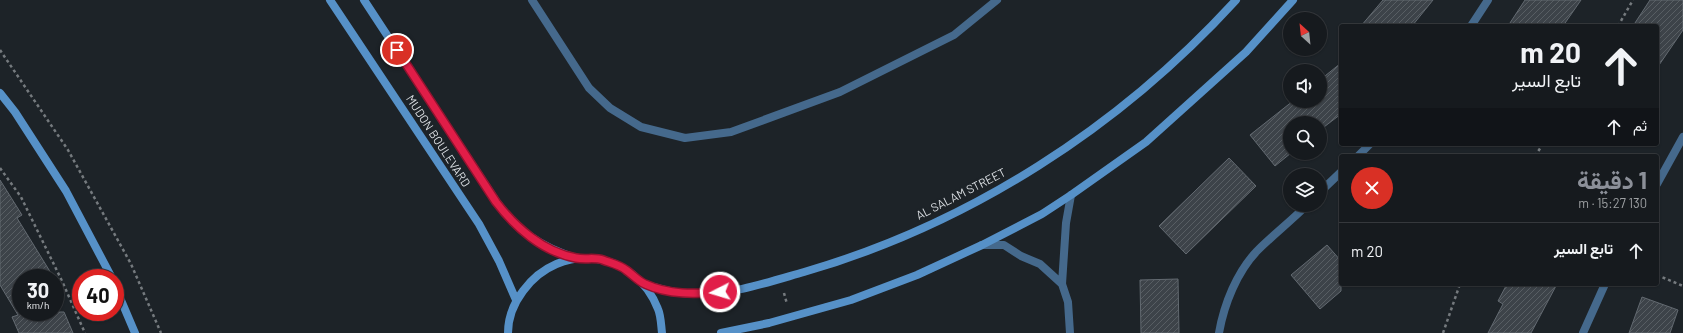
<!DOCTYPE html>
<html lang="ar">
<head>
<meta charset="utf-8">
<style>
	:root { --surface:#161a1e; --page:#23272b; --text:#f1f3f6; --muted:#9ea1a4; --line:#35383c; --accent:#8c9099 }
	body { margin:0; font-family:Barlow,Vazirmatn,sans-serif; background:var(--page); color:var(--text); direction:rtl; height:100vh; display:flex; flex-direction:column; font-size:15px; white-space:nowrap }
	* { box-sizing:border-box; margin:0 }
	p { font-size:13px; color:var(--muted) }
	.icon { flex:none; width:22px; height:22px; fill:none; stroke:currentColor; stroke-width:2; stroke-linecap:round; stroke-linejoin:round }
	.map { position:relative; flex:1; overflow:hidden; direction:ltr }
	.drawer { position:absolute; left:1339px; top:154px; width:320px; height:132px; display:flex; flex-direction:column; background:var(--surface); border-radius:4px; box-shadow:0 1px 3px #0004,0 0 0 1px var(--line); direction:rtl }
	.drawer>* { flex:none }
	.top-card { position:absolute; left:1339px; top:24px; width:320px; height:122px; border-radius:4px; box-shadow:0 1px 3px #0004,0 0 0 1px var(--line); direction:rtl; background:#161a1e; color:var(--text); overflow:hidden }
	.needle { width:26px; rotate:333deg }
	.controls { position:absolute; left:1283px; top:12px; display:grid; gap:8px }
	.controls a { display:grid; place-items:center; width:44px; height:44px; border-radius:50%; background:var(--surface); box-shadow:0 1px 3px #0004,0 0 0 1px var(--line); font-size:20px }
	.speed { position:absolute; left:12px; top:269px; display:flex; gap:8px; font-size:20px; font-weight:700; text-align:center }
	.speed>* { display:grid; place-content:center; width:52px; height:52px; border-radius:50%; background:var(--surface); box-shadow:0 1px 3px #0004,0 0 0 1px var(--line); line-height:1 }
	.speed small { font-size:10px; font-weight:400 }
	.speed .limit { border:6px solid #d22; background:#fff; color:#111 }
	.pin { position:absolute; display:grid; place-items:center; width:34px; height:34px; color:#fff; margin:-17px; border:2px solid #fff; border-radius:50%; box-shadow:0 1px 4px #0007 }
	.me { position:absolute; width:44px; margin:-22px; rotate:265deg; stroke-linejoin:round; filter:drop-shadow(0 0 3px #0008) }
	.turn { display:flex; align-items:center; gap:14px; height:84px; padding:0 12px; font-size:18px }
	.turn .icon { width:52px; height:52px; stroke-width:2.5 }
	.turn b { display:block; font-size:28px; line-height:34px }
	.then { display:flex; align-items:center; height:38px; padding:0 12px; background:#0003; gap:8px; font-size:15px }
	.round { display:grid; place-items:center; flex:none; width:42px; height:42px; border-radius:21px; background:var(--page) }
	.overview { display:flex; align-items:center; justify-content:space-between; height:68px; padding:0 12px }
	h1 { font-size:24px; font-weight:700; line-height:30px; color:var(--accent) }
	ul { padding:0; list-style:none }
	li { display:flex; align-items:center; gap:12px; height:56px; padding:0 12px; border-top:1px solid var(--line) }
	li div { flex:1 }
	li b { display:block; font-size:15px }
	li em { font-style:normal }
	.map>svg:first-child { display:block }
</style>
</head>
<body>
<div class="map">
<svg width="1683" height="333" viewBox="0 0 1683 333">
	<defs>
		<pattern id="building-hatch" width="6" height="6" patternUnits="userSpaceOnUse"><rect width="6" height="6" fill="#3d4349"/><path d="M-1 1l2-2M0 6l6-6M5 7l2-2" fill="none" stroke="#585e63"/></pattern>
	</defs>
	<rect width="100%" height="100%" fill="#1d2328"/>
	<path fill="url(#building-hatch)" stroke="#636a71" d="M1383,0H1433L1412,26H1361Z
		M1525,0H1581L1563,26H1508Z
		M1650,0H1683V30L1657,68V26H1633Z
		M1341,63V114L1320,130V123H1290V153H1291L1275,166L1250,135L1293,101H1320V80Z
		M1229,158L1256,186L1186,254L1159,226Z
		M0,180L22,215L17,218L54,278H21V313L24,312H64L73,333H19L12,317L18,315L0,285Z
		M1327,245L1341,261V291L1320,309L1291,275Z
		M1178,279L1179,333H1141L1140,280Z
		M1507,284H1557L1531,333H1488L1503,304L1498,301Z
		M1642,297L1678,310L1670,333H1629Z"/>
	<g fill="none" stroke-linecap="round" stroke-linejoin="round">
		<path stroke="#757a7e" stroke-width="2.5" stroke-dasharray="3 3" stroke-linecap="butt" d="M1618,26L1633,0
			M0,50L68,150L131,264L161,333
			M1535,156L1543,144
			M0,168L21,197L62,281L85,333
			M1657,275L1683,286
			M784,293L787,304
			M1443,333L1460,284"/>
		<path stroke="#45698c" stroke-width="8" d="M532,0L589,88L610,108L641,127L685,138L731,132L840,92L954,35L997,0
			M982,245H1004L1021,256L1040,264L1062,284
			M1070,333L1068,302L1062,284L1066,223L1071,195"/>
		<path stroke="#45698c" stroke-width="8" d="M1471,26L1488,0
			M1358,156L1370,144
			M1657,184L1683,137
			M1320,192L1341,172
			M1219,333C1224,304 1237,272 1257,251C1273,235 1291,221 1307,205
			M1583,333L1605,284"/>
		<path stroke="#5691c8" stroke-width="8" d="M330,0L479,224L499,261L516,300
			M364,0L496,201C518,231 540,247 576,258
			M0,93L15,112L66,191L112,278
			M644,284C660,289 677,294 694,294C731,295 769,282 804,272C970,224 1120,127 1236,0
			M115,286L135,333
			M508,333C508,318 514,303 523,291C560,240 635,250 658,309C661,316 661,325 662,333
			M721,333L769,323L851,300L917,275L982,245L1042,214L1071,195L1146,142L1246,52L1293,0"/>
	</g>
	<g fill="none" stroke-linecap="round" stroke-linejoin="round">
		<g stroke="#92132f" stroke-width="10">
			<path id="route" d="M397,50L496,202C515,227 543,252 576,258C585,260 595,257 603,260C611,263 620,265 626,270C632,274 638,281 645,284C669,295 695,294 720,292"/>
		</g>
		<use href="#route" stroke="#e11d48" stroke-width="7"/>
	</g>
	<g text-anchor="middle" stroke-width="4" stroke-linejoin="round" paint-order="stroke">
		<g font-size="12" fill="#dbdfe3" stroke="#1d2328">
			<text transform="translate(438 141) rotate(57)" y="4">MUDON BOULEVARD</text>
			<text transform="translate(961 194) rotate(-27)" y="4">AL SALAM STREET</text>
		</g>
	</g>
</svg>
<div class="controls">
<a><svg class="needle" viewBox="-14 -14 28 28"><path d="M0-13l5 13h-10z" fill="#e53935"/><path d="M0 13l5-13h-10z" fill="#9ea1a4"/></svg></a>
<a><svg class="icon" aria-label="sound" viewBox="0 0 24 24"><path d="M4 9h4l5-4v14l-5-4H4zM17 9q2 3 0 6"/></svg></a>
<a><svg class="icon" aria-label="search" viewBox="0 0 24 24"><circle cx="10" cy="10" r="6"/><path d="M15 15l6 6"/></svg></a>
<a><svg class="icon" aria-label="layers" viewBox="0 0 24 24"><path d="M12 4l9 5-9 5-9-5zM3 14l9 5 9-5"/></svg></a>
</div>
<div class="speed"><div>30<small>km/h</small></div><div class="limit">40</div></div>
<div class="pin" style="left:397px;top:50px;background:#d93025"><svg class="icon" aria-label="arrive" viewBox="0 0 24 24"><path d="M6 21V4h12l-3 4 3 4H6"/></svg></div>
<svg class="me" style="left:720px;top:292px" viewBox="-20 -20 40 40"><circle r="17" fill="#e11d48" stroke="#fff" stroke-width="3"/><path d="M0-11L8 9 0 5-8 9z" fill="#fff"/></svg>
<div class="top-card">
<div class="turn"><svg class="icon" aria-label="ahead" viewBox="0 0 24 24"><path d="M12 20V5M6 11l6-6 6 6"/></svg><div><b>20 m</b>تابع السير</div></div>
<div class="then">ثم<svg class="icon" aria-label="ahead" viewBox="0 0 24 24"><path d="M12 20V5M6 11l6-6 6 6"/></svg></div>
</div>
<section class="drawer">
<div class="overview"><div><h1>1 دقيقة</h1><p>130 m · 15:27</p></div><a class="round" style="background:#d93025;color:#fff"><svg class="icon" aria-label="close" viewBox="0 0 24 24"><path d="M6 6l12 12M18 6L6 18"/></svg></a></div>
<ul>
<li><svg class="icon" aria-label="ahead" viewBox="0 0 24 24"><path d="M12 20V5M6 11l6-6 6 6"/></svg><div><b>تابع السير</b></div><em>20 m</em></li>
</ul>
</section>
</div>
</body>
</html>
